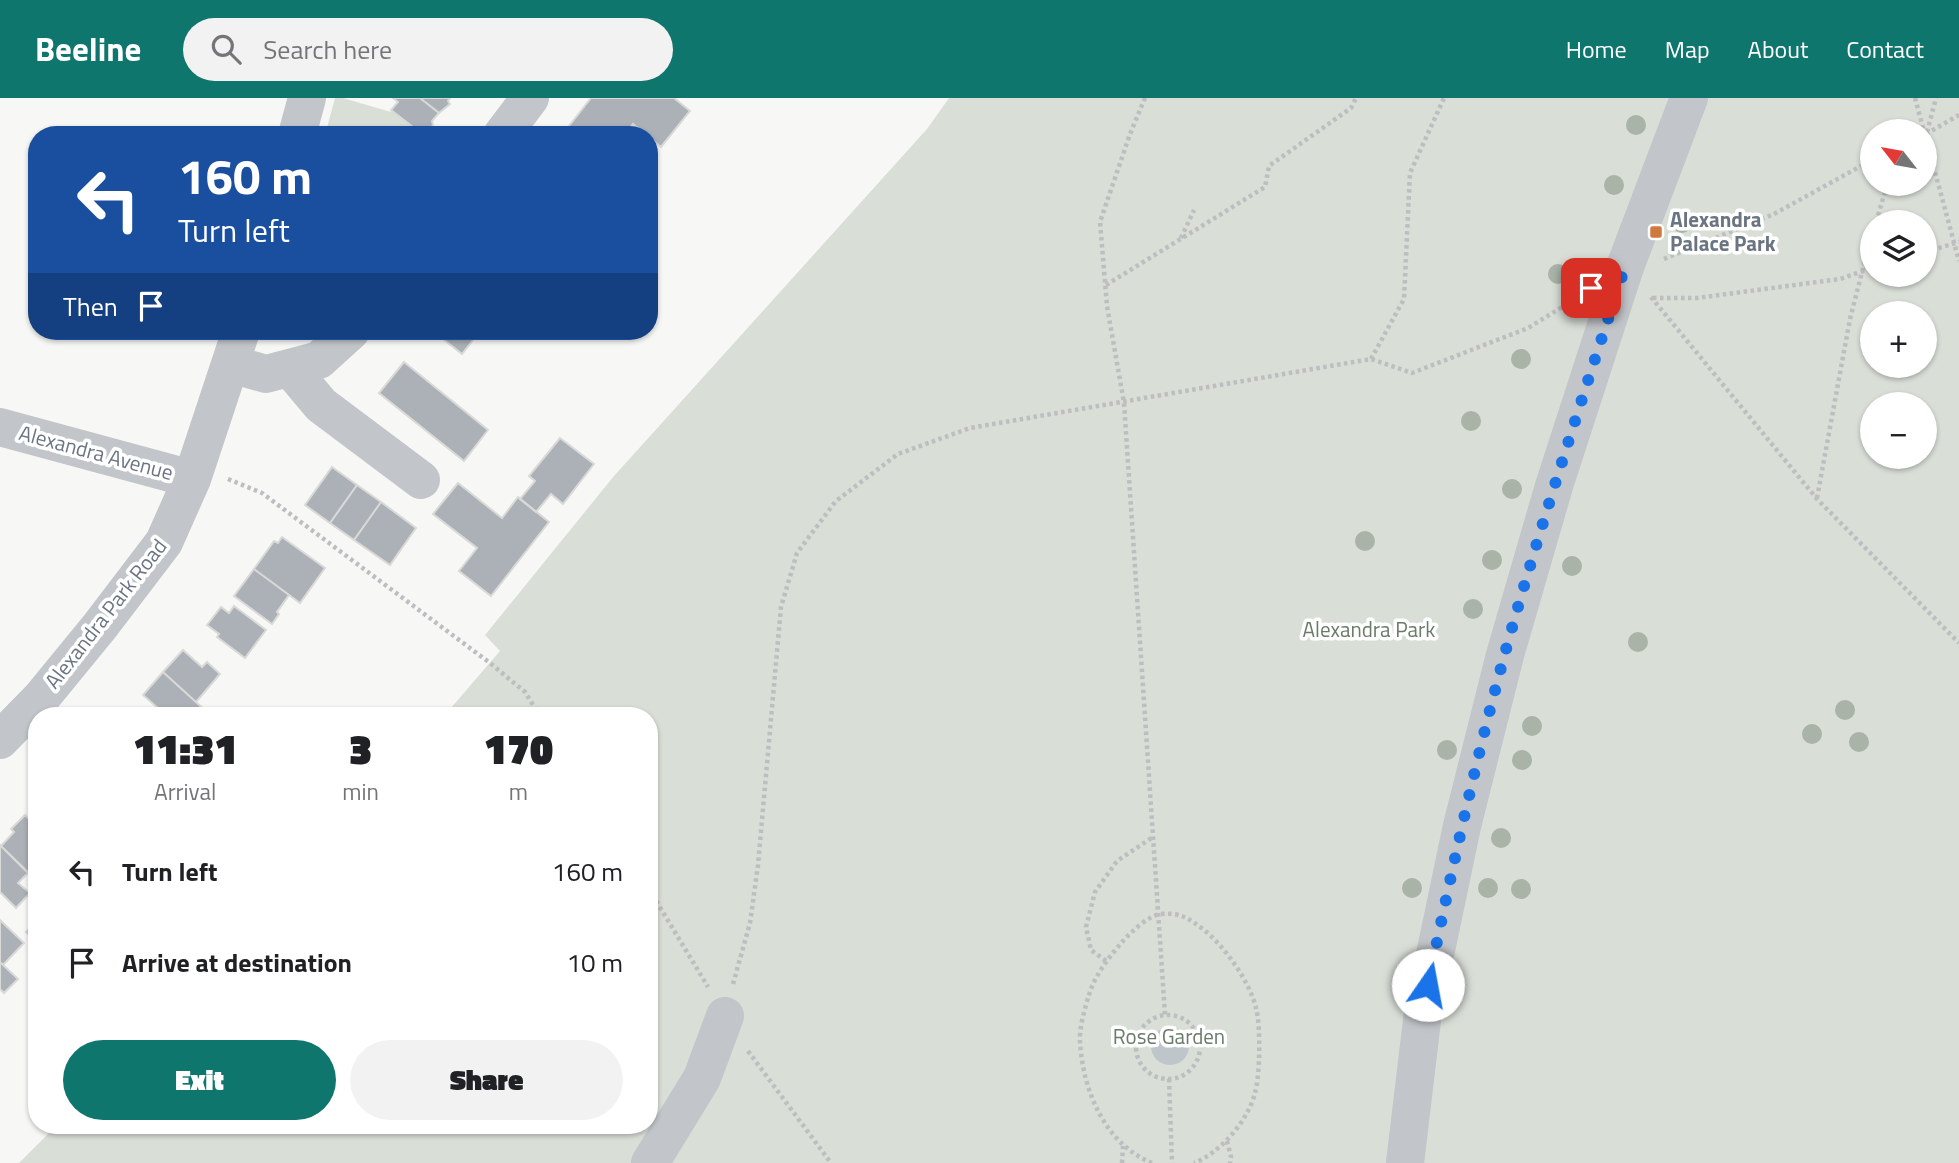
<!DOCTYPE html>
<html lang="en">
<head>
<meta charset="utf-8">
<style>
	:root { --surface:#fff; --page:#f2f2f2; --text:#202124; --muted:#757577; --accent:#0f766e }
	body { margin:0; font-family:"Titillium Web",sans-serif; background:var(--page); color:var(--text); height:100vh; display:flex; flex-direction:column; font-size:26px; white-space:nowrap }
	* { box-sizing:border-box; margin:0 }
	p { font-size:23px; color:var(--muted) }
	.icon { flex:none; width:38px; height:38px; fill:none; stroke:currentColor; stroke-width:2; stroke-linecap:round; stroke-linejoin:round }
	.map { position:relative; flex:1; overflow:hidden }
	.drawer { position:absolute; left:28px; top:609px; width:630px; height:427px; display:flex; flex-direction:column; background:var(--surface); border-radius:28px; box-shadow:0 2px 5px #0004 }
	.drawer>* { flex:none }
	.guide { position:absolute; left:28px; top:28px; width:630px; height:214px; border-radius:28px; box-shadow:0 2px 5px #0004; background:#1a4fa0; color:#fff; overflow:hidden }
	.needle { width:46px; rotate:301deg }
	.controls { position:absolute; left:1860px; top:21px; display:grid; gap:14px }
	.controls a { display:grid; place-items:center; width:77px; height:77px; border-radius:50%; background:var(--surface); box-shadow:0 2px 5px #0004; font-size:35px }
	.pin { position:absolute; display:grid; place-items:center; width:60px; height:60px; color:#fff; margin:-30px; border-radius:14px; box-shadow:0 4px 10px #0006 }
	.me { position:absolute; width:77px; margin:-38px; rotate:12deg; stroke-linejoin:round; filter:drop-shadow(0 0 5px #0008) }
	.turn { display:flex; align-items:center; gap:24px; height:147px; padding:0 35px; font-size:32px }
	.turn .icon { width:91px; height:91px; stroke-width:2.5 }
	.turn b { display:block; font-size:49px; line-height:60px }
	.then { display:flex; align-items:center; height:66px; padding:0 35px; background:#0003; gap:14px; font-size:26px }
	.eta { display:flex; justify-content:space-evenly; align-items:center; height:119px; text-align:center }
	.eta b { font-size:42px; font-weight:800; line-height:49px }
	.primary-button { display:flex; gap:14px; margin-top:auto; padding:14px 35px }
	.primary-button a { flex:1; height:80px; border-radius:42px; background:var(--accent); color:#fff; font-size:28px; font-weight:800; line-height:80px; text-align:center }
	.primary-button a+a { background:var(--page); color:var(--text) }
	ul { padding:0; list-style:none }
	li { display:flex; align-items:center; gap:21px; height:91px; padding:0 35px }
	li div { flex:1 }
	li b { display:block; font-size:26px }
	li em { font-style:normal }
	header { display:flex; align-items:center; gap:42px; box-sizing:border-box; height:98px; padding:0 35px; background:var(--accent); color:#fff }
	header strong { font-size:33px }
	nav { display:flex; gap:38px; margin-inline-start:auto; font-size:24px }
	.search { width:490px; height:63px; background:var(--page); display:flex; align-items:center; gap:18px; box-sizing:border-box; padding:0 24px; border-radius:38px; color:var(--muted); font-size:26px }
	.map>svg:first-child { display:block }
</style>
</head>
<body>
<header>
<strong>Beeline</strong>
<div class="search"><svg class="icon" aria-label="search" viewBox="0 0 24 24"><circle cx="10" cy="10" r="6"/><path d="M15 15l6 6"/></svg>Search here</div>
<nav><a>Home</a><a>Map</a><a>About</a><a>Contact</a></nav>
</header>
<div class="map">
<svg width="1959" height="1065" viewBox="0 0 1959 1065">
	<rect width="100%" height="100%" fill="#f7f8f6"/>
	<path fill="#d9ded7" fill-rule="evenodd" d="M335,0H343L391,14L392,12L423,37H325Z
		M949,0H1959V1065H19L57,1027H649V618H444L500,553L485,537L614,378L927,31ZM1872,33H1925V86H1872ZM1872,124H1925V177H1872ZM1872,215H1925V268H1872ZM1872,306H1925V359H1872Z"/>
	<path fill="#bec5cb" d="M1151 948a19 19 0 1 1 38 0a19 19 0 1 1-38 0Z"/>
	<path fill="#acb1b7" stroke="#d9dad8" stroke-width="2" d="M393,0H420L439,15L432,23L433,27L430,31L422,36L391,12L398,4Z
		M420,0H450L448,3L450,6L439,15Z
		M591,0H674L690,13L661,49L649,39V37H646L633,26L624,37H562Z
		M433,233H480L462,256Z
		M404,264L488,332L464,363L379,295Z
		M560,340L594,366L563,406L551,396L536,414L520,401L535,383L529,378Z
		M332,369L357,387L330,425L305,407Z
		M458,385L502,420L518,399L549,424L491,498L459,473L477,450L433,416Z
		M357,387L381,404L354,442L330,425Z
		M381,404L416,430L390,467L354,442Z
		M282,439L325,470L300,505L254,471L274,443L278,445Z
		M254,471L289,497L277,514L279,516L272,526L234,498Z
		M234,508L266,532L245,560L217,539L219,536L207,527L221,509L229,515Z
		M183,552L202,569L207,564L220,576L196,604L163,574Z
		M163,574L208,615L206,618H158L155,616L159,611L143,597Z
		M25,717L37,729V783L1,748L14,734L11,731Z
		M0,747L28,775L18,785L30,795L16,810L0,794Z
		M0,822L24,845L3,867L0,864Z
		M37,823V844L26,834Z
		M0,864L18,881L4,895L0,891Z"/>
	<g fill="none" stroke-linecap="round" stroke-linejoin="round">
		<path stroke="#bcbec0" stroke-width="4.5" stroke-dasharray="3.5 3.5" stroke-linecap="butt" d="M1145,0L1130,36L1100,124L1107,208L1124,305L1165,917
			M1915,0L1959,163
			M1927,34L1936,0
			M1926,36L1959,17
			M1876,124L1885,94L1891,86
			M1181,140L1194,112
			M1925,154L1959,144
			M1664,161L1774,116L1872,62
			M1106,187L1265,89L1269,68L1351,10L1356,0
			M1651,199L1817,401L1959,545
			M1653,200H1697L1840,181L1872,170
			M1371,261L1404,201L1410,75L1444,0
			M228,381L262,395L490,565L525,594L540,618
			M1817,400L1850,221L1872,135
			M649,791L708,889
			M1106,863L1091,852L1086,829L1095,794L1117,763L1153,739
			M733,886L750,825L758,767L781,509L797,455L836,403L898,356L970,330L1371,261L1412,275L1528,230L1580,198
			M1136 949a32 32 0 1 1 64 0a32 32 0 1 1-64 0Z
			M748,953L831,1065
			M1169,981L1172,1065
			M1227,1043L1231,1059L1230,1065
			M1122,1065L1123,1048
			M1152,1065C1105,1046 1083,993 1080,944C1079,930 1085,910 1089,897C1095,877 1109,859 1123,843C1131,834 1149,817 1161,816C1180,814 1190,821 1204,832C1225,849 1250,884 1256,910C1261,929 1260,977 1255,995C1248,1023 1220,1055 1194,1065"/>
		<path stroke="#c2c5c9" stroke-width="38" d="M297,37L307,0
			M502,37L530,0
			M231,266L266,276L319,262L351,233
			M290,270L321,307L421,382
			M0,329L192,381
			M0,642L41,600L100,528L164,444L192,381L241,233
			M650,1065L702,980L725,918
			M1405,1065L1423,914L1462,728L1505,557L1554,388L1625,169L1689,0"/>
	</g>
	<g fill="#a9b3a8">
		<circle cx="1636" cy="27" r="10"/>
		<circle cx="1614" cy="87" r="10"/>
		<circle cx="1682" cy="125" r="10"/>
		<circle cx="1558" cy="176" r="10"/>
		<circle cx="1521" cy="261" r="10"/>
		<circle cx="1471" cy="323" r="10"/>
		<circle cx="1512" cy="391" r="10"/>
		<circle cx="1365" cy="443" r="10"/>
		<circle cx="1492" cy="462" r="10"/>
		<circle cx="1572" cy="468" r="10"/>
		<circle cx="1473" cy="511" r="10"/>
		<circle cx="1638" cy="544" r="10"/>
		<circle cx="1845" cy="612" r="10"/>
		<circle cx="1532" cy="628" r="10"/>
		<circle cx="1812" cy="636" r="10"/>
		<circle cx="1859" cy="644" r="10"/>
		<circle cx="1447" cy="652" r="10"/>
		<circle cx="1522" cy="662" r="10"/>
		<circle cx="1501" cy="740" r="10"/>
		<circle cx="1412" cy="790" r="10"/>
		<circle cx="1488" cy="790" r="10"/>
		<circle cx="1521" cy="791" r="10"/>
	</g>
	<g fill="none" stroke-linecap="round" stroke-linejoin="round">
		<path stroke="#1a73e8" stroke-width="12" stroke-dasharray="0 21.6" d="M1428,887C1451,776 1475,665 1505,555C1541,425 1583,298 1625,169L1591,190"/>
	</g>
	<rect fill="#cf783f" stroke="#fff" stroke-width="2.5" x="1649" y="127" width="14" height="14" rx="3.5"/>
	<g text-anchor="middle" stroke-width="7" stroke-linejoin="round" paint-order="stroke">
		<g font-size="21" font-weight="bold" fill="#6a7483" stroke="#fff" text-anchor="start">
			<text x="1670" y="129">Alexandra<tspan x="1670" dy="24">Palace Park</tspan></text>
		</g>
		<g font-size="21" fill="#6a7483" stroke="#fff">
			<text transform="translate(96 355) rotate(15)" y="7">Alexandra Avenue</text>
			<text transform="translate(106 516) rotate(-52)" y="7">Alexandra Park Road</text>
		</g>
		<g font-size="21" fill="#697b69" stroke="#fff">
			<text x="1369" y="539">Alexandra Park</text>
			<text x="1169" y="946">Rose Garden</text>
		</g>
	</g>
</svg>
<div class="controls">
<a><svg class="needle" viewBox="-14 -14 28 28"><path d="M0-13l5 13h-10z" fill="#e53935"/><path d="M0 13l5-13h-10z" fill="#757577"/></svg></a>
<a><svg class="icon" aria-label="layers" viewBox="0 0 24 24"><path d="M12 4l9 5-9 5-9-5zM3 14l9 5 9-5"/></svg></a>
<a>+</a>
<a>−</a>
</div>
<div class="pin" style="left:1591px;top:190px;background:#d93025"><svg class="icon" aria-label="arrive" viewBox="0 0 24 24"><path d="M6 21V4h12l-3 4 3 4H6"/></svg></div>
<svg class="me" style="left:1428px;top:887px" viewBox="-20 -20 40 40"><circle r="19" fill="#fff"/><path d="M0-13L10 11 0 6-10 11z" fill="#1a73e8"/></svg>
<div class="guide">
<div class="turn"><svg class="icon" aria-label="left" viewBox="0 0 24 24"><path d="M17 20v-9H6M10 6l-5 5 5 5"/></svg><div><b>160 m</b>Turn left</div></div>
<div class="then">Then<svg class="icon" aria-label="arrive" viewBox="0 0 24 24"><path d="M6 21V4h12l-3 4 3 4H6"/></svg></div>
</div>
<section class="drawer">
<div class="eta">
<div><b>11:31</b><p>Arrival</p></div>
<div><b>3</b><p>min</p></div>
<div><b>170</b><p>m</p></div>
</div>
<ul>
<li><svg class="icon" aria-label="left" viewBox="0 0 24 24"><path d="M17 20v-9H6M10 6l-5 5 5 5"/></svg><div><b>Turn left</b></div><em>160 m</em></li>
<li><svg class="icon" aria-label="arrive" viewBox="0 0 24 24"><path d="M6 21V4h12l-3 4 3 4H6"/></svg><div><b>Arrive at destination</b></div><em>10 m</em></li>
</ul>
<div class="primary-button"><a>Exit</a><a>Share</a></div>
</section>
</div>
</body>
</html>
